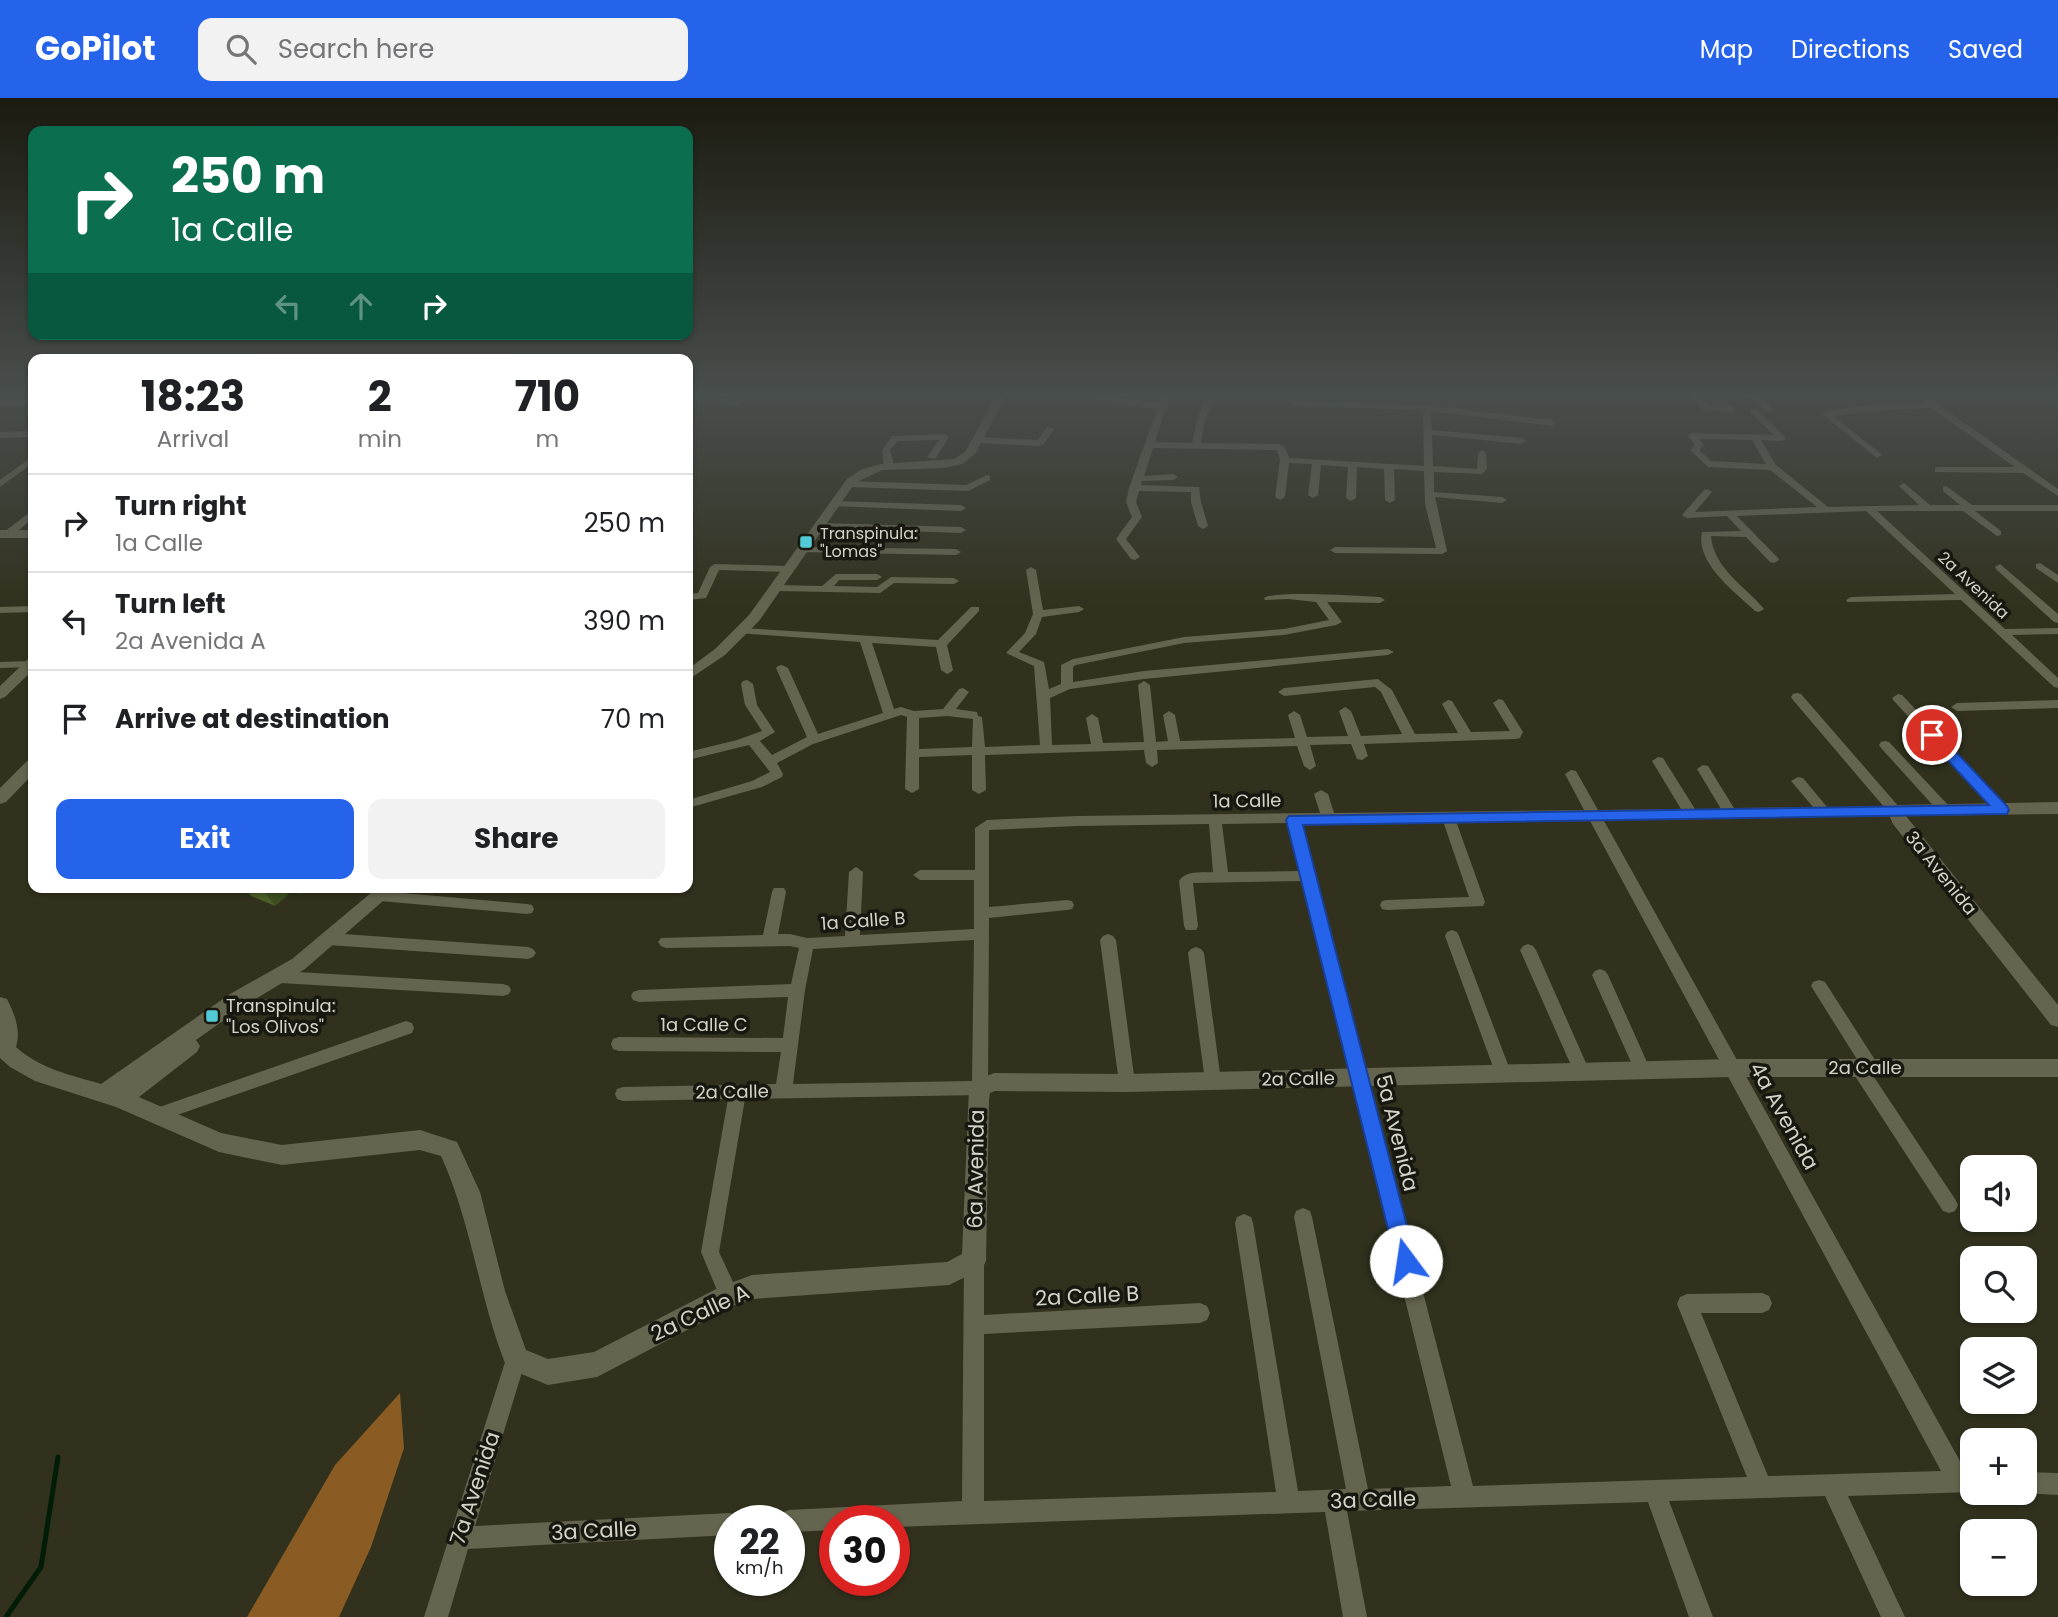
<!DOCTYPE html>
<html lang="en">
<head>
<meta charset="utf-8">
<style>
	:root { --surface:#fff; --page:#f2f2f2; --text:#202124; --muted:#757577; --line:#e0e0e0; --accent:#2563eb }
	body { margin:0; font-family:Poppins,sans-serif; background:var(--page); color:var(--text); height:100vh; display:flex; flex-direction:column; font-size:26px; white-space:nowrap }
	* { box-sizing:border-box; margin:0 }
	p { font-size:23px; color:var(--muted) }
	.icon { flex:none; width:38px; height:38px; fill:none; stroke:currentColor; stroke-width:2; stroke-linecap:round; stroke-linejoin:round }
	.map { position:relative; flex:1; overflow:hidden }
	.sheet { position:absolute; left:28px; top:256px; width:665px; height:539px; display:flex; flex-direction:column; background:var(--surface); border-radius:14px; box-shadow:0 2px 5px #0004 }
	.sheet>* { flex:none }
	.guide { position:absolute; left:28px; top:28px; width:665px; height:214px; border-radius:14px; box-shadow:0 2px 5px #0004; background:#0b6e4f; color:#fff; overflow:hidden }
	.buttons { position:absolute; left:1960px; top:1057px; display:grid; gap:14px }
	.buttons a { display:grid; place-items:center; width:77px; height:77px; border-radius:14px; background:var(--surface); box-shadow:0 2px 5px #0004; font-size:35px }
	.speed { position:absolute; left:714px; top:1407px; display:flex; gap:14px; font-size:35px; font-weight:700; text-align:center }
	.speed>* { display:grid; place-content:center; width:91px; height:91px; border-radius:50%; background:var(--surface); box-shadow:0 2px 5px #0004; line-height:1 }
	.speed small { font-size:18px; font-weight:400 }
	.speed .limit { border:10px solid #d22; background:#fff; color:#111 }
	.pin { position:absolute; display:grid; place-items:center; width:60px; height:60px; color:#fff; margin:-30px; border:4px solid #fff; border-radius:50%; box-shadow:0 2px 7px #0007 }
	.me { position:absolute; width:77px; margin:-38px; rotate:346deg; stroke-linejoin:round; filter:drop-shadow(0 0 5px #0008) }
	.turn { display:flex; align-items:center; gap:24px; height:147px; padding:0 28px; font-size:32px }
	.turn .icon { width:91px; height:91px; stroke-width:2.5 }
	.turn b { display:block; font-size:49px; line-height:60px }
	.lanes { display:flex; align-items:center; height:66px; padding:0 28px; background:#0003; justify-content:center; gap:35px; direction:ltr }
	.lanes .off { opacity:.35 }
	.eta { display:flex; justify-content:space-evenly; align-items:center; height:119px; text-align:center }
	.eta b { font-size:42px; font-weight:700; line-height:49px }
	.cta { display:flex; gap:14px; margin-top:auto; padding:14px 28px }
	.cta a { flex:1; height:80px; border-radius:14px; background:var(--accent); color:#fff; font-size:28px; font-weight:700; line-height:80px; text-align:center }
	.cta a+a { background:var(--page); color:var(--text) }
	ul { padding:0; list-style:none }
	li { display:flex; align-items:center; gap:21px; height:98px; padding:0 28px; border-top:2px solid var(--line) }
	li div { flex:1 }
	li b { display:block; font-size:26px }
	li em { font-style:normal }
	header { display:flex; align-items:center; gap:42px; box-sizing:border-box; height:98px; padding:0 35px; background:var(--accent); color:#fff }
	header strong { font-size:33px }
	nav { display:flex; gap:38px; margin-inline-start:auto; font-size:24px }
	.search { width:490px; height:63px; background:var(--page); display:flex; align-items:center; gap:18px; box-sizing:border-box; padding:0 24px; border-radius:14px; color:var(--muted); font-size:26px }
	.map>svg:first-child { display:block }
</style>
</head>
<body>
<header>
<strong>GoPilot</strong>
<div class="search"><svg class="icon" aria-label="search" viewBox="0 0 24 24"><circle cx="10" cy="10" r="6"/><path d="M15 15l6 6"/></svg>Search here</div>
<nav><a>Map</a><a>Directions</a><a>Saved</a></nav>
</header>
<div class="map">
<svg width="2058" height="1519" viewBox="0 0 2058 1519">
	<rect width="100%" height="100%" fill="#31311e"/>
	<path fill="#8a5b22" d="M400,1295L404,1350L371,1449L339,1519H247L335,1367Z"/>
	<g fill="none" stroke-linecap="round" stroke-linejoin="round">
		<path stroke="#021d05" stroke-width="5" d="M6,1519L41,1469L58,1359"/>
		<path fill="#64644f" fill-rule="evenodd" d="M743,298H752L738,308L716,303L720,300L736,302Z
			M1207,298H1215L1205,322L1201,345L1279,346L1285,349L1289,360L1424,368L1423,312L1292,308L1291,306L1295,303L1427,307L1552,322L1556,325L1552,328L1431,313L1432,332L1522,340L1526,343L1522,346L1432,337L1433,368L1477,371L1478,355L1482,352L1486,355L1487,371L1482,376L1434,374V394L1502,399L1507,402L1502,405L1435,399L1447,453L1442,456L1335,455L1330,452L1335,449L1436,450L1425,406L1424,373L1394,371L1395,402L1390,405L1385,402L1384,371L1357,369L1356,400L1351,403L1346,400L1348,369L1321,367L1318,397L1313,400L1308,397L1312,366L1289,365L1285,399L1280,402L1275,399L1280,362L1277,352L1153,350L1144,378L1173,376L1178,379L1173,382L1142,383L1141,387L1199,389L1201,404L1208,428L1203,431L1198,428L1191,404V394L1139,393L1136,404L1142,419L1126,441L1140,459L1135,462L1131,461L1116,441L1132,419L1126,404L1129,390L1158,309L1162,306L1166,309L1155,344L1192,345L1197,322Z
			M1689,298H1698L1709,308H1732L1736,311L1732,314L1704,313Z
			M1732,298H1759L1774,312L1767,314L1753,301L1736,300Z
			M33,301V307L0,308V302Z
			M1924,301H1930L1936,305L2058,391V398L2023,375L1935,374V370L1938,369H2015L1931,310L1882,312L1833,318L1880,355L1882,357L1877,360L1822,316L1826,313L1882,306L1924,305Z
			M1751,311H1757L1786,340L1782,343L1761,342L1776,367L1828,409L1919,407L1899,388L1904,385L1930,407H1960L1943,393V389L1946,388L1972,407H2058V413H1975L2001,433V437L1997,438L1963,413H1877L2005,531L2058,530V536L2012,537L2058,580V590L2054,589L1961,502L1847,504L1846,502L1851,499L1955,496L1866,413L1737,418L1778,460L1779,462L1774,465L1770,464L1746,439L1711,438C1714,471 1745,488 1764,511L1759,514L1755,513C1735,494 1695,465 1702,434L1741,433L1727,418L1687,420L1682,417L1704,392L1707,391L1712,394L1695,414L1817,409L1770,372L1708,369L1690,352L1695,347L1688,338L1692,335L1774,337L1751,315ZM1699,341L1752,342L1766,366L1711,363L1699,352L1704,347Z
			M1047,329L1054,331L1043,347L1040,348L976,345L972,342L976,339L1038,342Z
			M945,336L949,339L935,361L927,359L939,342L898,343L890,352L894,367L889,370L884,367L882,352L892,338Z
			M33,358V365L0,389V382Z
			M987,377L990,378V382L968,393L848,389L843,386L848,383L966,387Z
			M834,403L961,407L966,410L961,413L831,408L829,406Z
			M33,412V420L12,438H4V434Z
			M820,425L961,429L966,432L961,435L817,430L815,428Z
			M802,449L956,451L961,454L956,457L798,454L797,452Z
			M2040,465L2058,477V485L2036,470V466Z
			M715,466L789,468L794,471L789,474L719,472L706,500L688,502V496L698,495L710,469Z
			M2000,466L2058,516V525L2054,524L1996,471L1995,469Z
			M1031,469L1036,472L1043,512L1079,508L1084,511L1079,514L1042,519L1036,536L1019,554L1044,564L1049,591L1061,586V567L1073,561L1184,539L1284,531L1329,522L1316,504L1288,501L1265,502L1264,500C1276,492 1359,498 1380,499L1385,502L1380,505L1327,504L1342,524L1336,527L1284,537L1184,545L1076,567L1073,569V584L1144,573L1388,551L1394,554L1388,557L1144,581L1070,591L1050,600L1052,647L1091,646L1086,620L1092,616L1098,620L1103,645L1144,644L1138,587L1144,583L1150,587L1156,644L1168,643L1163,617L1169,613L1175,617L1180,643L1295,640L1288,617L1294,613L1300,617L1307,639L1348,638L1339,613L1345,609L1351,613L1361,638L1402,636L1381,594L1375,589L1284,598L1278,594L1284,590L1378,581L1392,592L1415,636L1458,635L1442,606L1448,602L1452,603L1471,634L1510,633L1493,605L1499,601L1503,602L1523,634L1520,640L1516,641L1364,646L1368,658L1362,662L1357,661L1351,646L1310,647L1316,668L1310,672L1304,668L1297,648L1157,652L1158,665L1152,669L1146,665L1144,652L985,657L986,692L979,696L972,692V657L919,659V691L912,695L905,691L907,619L901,617L813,646L777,665L783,676L782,679L762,689L688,710V702L752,683L770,674L749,647L688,662V654L737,642L762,633L745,607L741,586L743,583L747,582L753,586L757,607L775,634L760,643L772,657L807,639L776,570L778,568L782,567L788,570L818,636L883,615L860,544L738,535V531L742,530L938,542L971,509H979V513L947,547L953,572L951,574L947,576L941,572L936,549L872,545L894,611L901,609L914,613L943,611L959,591L963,590L969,594L956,611L977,614L978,618L982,619L985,649L1040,647L1034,568L1006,555L1025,535L1033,516L1026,472ZM947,618L973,621L972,649L919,651V620Z
			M836,476H877L882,479L877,482H839L834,488L877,489L891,479L954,480L959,483L954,486L894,485L880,495L777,493L772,490L777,487L822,488Z
			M33,508V514L0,515V509Z
			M31,563H33V569L0,570V564Z
			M1797,595L1801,596L1900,710L1902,713L1900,716L1603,721L1965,1372H1972V1394L1848,1398L1905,1519H1881L1825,1398L1669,1403L1713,1519H1689L1648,1404L1347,1413L1367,1519H1343L1325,1414L894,1429V1423H835V1432L789,1434V1423H778L781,1415L789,1412L962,1403L964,1163L967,1157L974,1154L981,1157L984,1163V1217L1200,1205L1207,1208L1210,1215L1207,1222L1200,1225L984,1236V1403L1276,1394L1235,1125L1237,1119L1244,1116L1251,1119L1253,1125L1298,1393L1346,1391L1294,1119L1296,1113L1303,1110L1310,1113L1312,1119L1368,1391L1451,1388L1302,783L1193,785L1198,828L1196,832H1186L1184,828L1179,783C1186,772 1201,775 1213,774L1209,726L1076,728L989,732V809L1067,802L1072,803L1074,807L1072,811L1067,812L989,820L988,990L986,995L980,997L745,1001L719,1154L739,1197L736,1204L729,1207L722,1204L701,1154L728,1001L623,1003L617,1001L615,996L617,991L623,989L776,986L781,954L619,953L613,951L611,946L613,941L619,939L783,940L788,899L639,904L633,902L631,898L633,894L639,892L791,886L799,850L790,848L666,850L661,848L658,844L661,840L763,837L772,794L774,790H784L786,794L778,836H790L807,840L845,838L849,774L856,769L863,774L860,837L974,831V782H920L913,777L920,772H975V730L987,722L1076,718L1320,715L1314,696L1321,692L1328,696L1334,715L1584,712L1565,676L1571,672L1576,673L1598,712L1681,711L1652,663L1658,659L1663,660L1695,711H1721L1697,671L1703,667L1708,668L1734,710L1813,709L1791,683L1798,679L1803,680L1827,709H1884L1793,602L1791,599L1793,596ZM1589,721L1941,1373L1768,1378L1701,1215H1762L1769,1212L1772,1205L1769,1198L1762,1195L1687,1196L1680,1199L1677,1206L1747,1379L1473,1388L1302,725L1443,723L1469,799L1387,802L1382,803L1380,807L1382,811L1387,812L1483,808L1485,804L1456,723ZM1288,725L1300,773L1228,774L1222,726ZM974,842L972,983L793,986L805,892L813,851Z
			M1898,596L1902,597L2007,709L2009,712L2007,715H1997L1894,603L1892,600Z
			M2058,602V610L1957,613L1951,609L1957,605Z
			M1885,643L1889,644L1949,708L1951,711L1949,714H1939L1881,650L1879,647L1881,644Z
			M380,793L527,806L532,807L534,811L532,815L527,816L380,803L375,802L373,798L375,794Z
			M1452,832L1457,834L1459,838L1512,977L1510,982L1504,984L1498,982L1496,977L1445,838L1447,834Z
			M329,835L528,849L533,851L536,855L533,859L528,861L329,847L324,845L321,841L324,837Z
			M1108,836L1113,838L1116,842L1135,985L1133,990L1127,992L1121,990L1119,985L1100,842L1103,838Z
			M1528,846L1533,848L1536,852L1590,974L1588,979L1582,981L1576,979L1574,974L1520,852L1523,848Z
			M1196,849L1201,851L1204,855L1221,983L1219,988L1213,990L1207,988L1205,983L1188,855L1191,851Z
			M1600,871L1605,873L1608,877L1651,973L1649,978L1643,980L1637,978L1635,973L1592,877L1595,873Z
			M280,873L503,886L509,888L511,892L509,896L503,898L280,885L275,883L272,879L275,875Z
			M1819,882L1825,884L1877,965L1879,970L1877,975L1872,976L1955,1101L1958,1107L1955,1113L1949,1115L1943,1113L1853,975L1851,970L1853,965L1858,963L1811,888L1813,884Z
			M248,900L299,905L305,906L307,911L305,916L299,917L248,912L242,910L240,906L242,902Z
			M406,923L412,925L414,930L412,935L157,1024L151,1022L148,1017L151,1012Z
			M516,1251L523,1254L526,1261L475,1428L730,1415L738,1418L740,1423H730V1437L468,1451L448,1519H424L448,1443L447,1440L452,1431L506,1261L509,1254Z
			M2025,1374L2058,1375V1397L2022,1395H2025Z"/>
		<path fill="#64644f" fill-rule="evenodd" d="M996,298H1006L975,356L962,366L944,370L882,372L855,385L759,523L725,557L688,582V571L715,551L749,517L847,381L862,371L881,366L954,361L965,354Z
			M1083,298H1107L1158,305L1162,298H1172L1166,311L1162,312L1088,301Z
			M33,333V339L0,340V334Z
			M0,432H33V440H0Z
			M33,560V572L5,599L0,601V588L28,561Z
			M33,662V676L6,704L0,706V690L27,663Z
			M2058,704V716L1906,718L2058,907V929L2051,927L1893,726L1887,713L1895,707Z
			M378,789H399L305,871L244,908L196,942L200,948L197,954L139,999L221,1035L282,1047L420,1032L457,1044L480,1094L505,1193L526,1252L548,1261L594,1254L720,1189L752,1177L947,1164L962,1156L969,990L973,984L994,975L1127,976L1732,961H2058V979H1732L1127,994L995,993L990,995L989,1002L986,1163L982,1171L949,1187L752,1201L735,1207L597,1279L548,1287L507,1270C479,1201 472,1126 441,1058L420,1052L282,1067L219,1054L116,1009L35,983L10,969L0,960V899L7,901C15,917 21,932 16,949C40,971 71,977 101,986L230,896L292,861Z"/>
	</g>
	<path fill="#4a5f28" d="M244,789H308L300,796L292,793L275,808L251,798Z"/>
	<path fill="#3c4d20" d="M271,789H289L292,793L275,808L265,794Z
		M296,789H308L300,796Z"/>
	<path fill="#566e2e" stroke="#3c4d20" stroke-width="2" d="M253,789H271L265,794Z"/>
	<linearGradient id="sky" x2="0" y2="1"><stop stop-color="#1b1b10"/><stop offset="0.58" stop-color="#484e4c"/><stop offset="1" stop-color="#484e4c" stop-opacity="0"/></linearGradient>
	<rect width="2058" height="510" fill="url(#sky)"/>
	<path fill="#2563eb" stroke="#184099" stroke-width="2" d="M1932,633L1937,634L2007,708L2009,712L2007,716L1303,727L1416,1163L1413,1171L1406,1174L1398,1171L1286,722L1289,718L1989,707L1927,640L1925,637Z"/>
	<g fill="#52cbd7" stroke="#181810" stroke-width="2.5">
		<rect x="799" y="437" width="14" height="14" rx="3.5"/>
		<rect x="205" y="911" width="14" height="14" rx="3.5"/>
	</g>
	<g text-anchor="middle" stroke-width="7" stroke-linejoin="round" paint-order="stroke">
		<g font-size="16" fill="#d3d3c8" stroke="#181810" text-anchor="start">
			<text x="820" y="441">Transpinula:<tspan x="820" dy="18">"Lomas"</tspan></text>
		</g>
		<g font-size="16" fill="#d3d3c8" stroke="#181810">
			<text transform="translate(1974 487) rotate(43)" y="6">2a Avenida</text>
		</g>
		<g font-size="18" fill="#d3d3c8" stroke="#181810">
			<text transform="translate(1247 703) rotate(-1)" y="6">1a Calle</text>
			<text transform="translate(1941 775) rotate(51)" y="6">3a Avenida</text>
			<text transform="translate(863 823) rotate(-4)" y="6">1a Calle B</text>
			<text x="704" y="933">1a Calle C</text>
			<text x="1865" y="976">2a Calle</text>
			<text transform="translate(1298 981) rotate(-1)" y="6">2a Calle</text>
			<text transform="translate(732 994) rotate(-1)" y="6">2a Calle</text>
		</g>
		<g font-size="18" fill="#d3d3c8" stroke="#181810" text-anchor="start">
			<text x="226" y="914">Transpinula:<tspan x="226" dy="21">"Los Olivos"</tspan></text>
		</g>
		<g font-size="21" fill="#d3d3c8" stroke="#181810">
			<text transform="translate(1784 1018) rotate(61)" y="7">4a Avenida</text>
			<text transform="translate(1397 1035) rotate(76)" y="7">5a Avenida</text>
			<text transform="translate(976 1071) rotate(-89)" y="7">6a Avenida</text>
			<text transform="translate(1087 1198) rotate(-3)" y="7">2a Calle B</text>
			<text transform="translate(700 1215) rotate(-25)" y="7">2a Calle A</text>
			<text transform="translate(475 1390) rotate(-72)" y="7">7a Avenida</text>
			<text transform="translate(1373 1402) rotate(-2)" y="7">3a Calle</text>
			<text transform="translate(594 1433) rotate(-3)" y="7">3a Calle</text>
		</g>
	</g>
</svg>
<div class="buttons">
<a><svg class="icon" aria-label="sound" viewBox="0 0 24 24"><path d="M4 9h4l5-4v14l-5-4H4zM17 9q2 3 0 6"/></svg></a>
<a><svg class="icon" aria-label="search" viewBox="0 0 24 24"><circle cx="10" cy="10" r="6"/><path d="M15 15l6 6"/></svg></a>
<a><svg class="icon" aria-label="layers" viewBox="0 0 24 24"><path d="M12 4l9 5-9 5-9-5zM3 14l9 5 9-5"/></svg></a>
<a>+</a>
<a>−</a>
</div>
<div class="speed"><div>22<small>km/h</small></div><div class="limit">30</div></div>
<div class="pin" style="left:1932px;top:637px;background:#d93025"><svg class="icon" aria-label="arrive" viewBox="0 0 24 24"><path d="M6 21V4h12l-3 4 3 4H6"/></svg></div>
<svg class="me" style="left:1406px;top:1163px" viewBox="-20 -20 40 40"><circle r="19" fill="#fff"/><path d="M0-13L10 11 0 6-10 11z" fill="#2563eb"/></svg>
<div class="guide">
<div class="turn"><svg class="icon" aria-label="right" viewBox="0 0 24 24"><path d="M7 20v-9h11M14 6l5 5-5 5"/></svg><div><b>250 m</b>1a Calle</div></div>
<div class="lanes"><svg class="icon off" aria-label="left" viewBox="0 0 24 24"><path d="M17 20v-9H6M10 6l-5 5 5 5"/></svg><svg class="icon off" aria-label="ahead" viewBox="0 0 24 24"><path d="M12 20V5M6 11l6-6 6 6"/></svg><svg class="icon" aria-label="right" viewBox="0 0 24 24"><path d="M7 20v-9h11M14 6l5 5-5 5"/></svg></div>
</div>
<section class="sheet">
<div class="eta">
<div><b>18:23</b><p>Arrival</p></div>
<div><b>2</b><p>min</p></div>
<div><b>710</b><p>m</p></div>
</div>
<ul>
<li><svg class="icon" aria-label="right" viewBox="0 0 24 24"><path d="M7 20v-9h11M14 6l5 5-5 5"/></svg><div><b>Turn right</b><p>1a Calle</p></div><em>250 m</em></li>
<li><svg class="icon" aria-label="left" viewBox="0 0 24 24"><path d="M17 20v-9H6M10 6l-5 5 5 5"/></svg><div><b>Turn left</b><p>2a Avenida A</p></div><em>390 m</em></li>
<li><svg class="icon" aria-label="arrive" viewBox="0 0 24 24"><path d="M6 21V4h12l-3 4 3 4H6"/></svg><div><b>Arrive at destination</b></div><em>70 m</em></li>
</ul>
<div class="cta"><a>Exit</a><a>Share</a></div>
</section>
</div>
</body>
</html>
